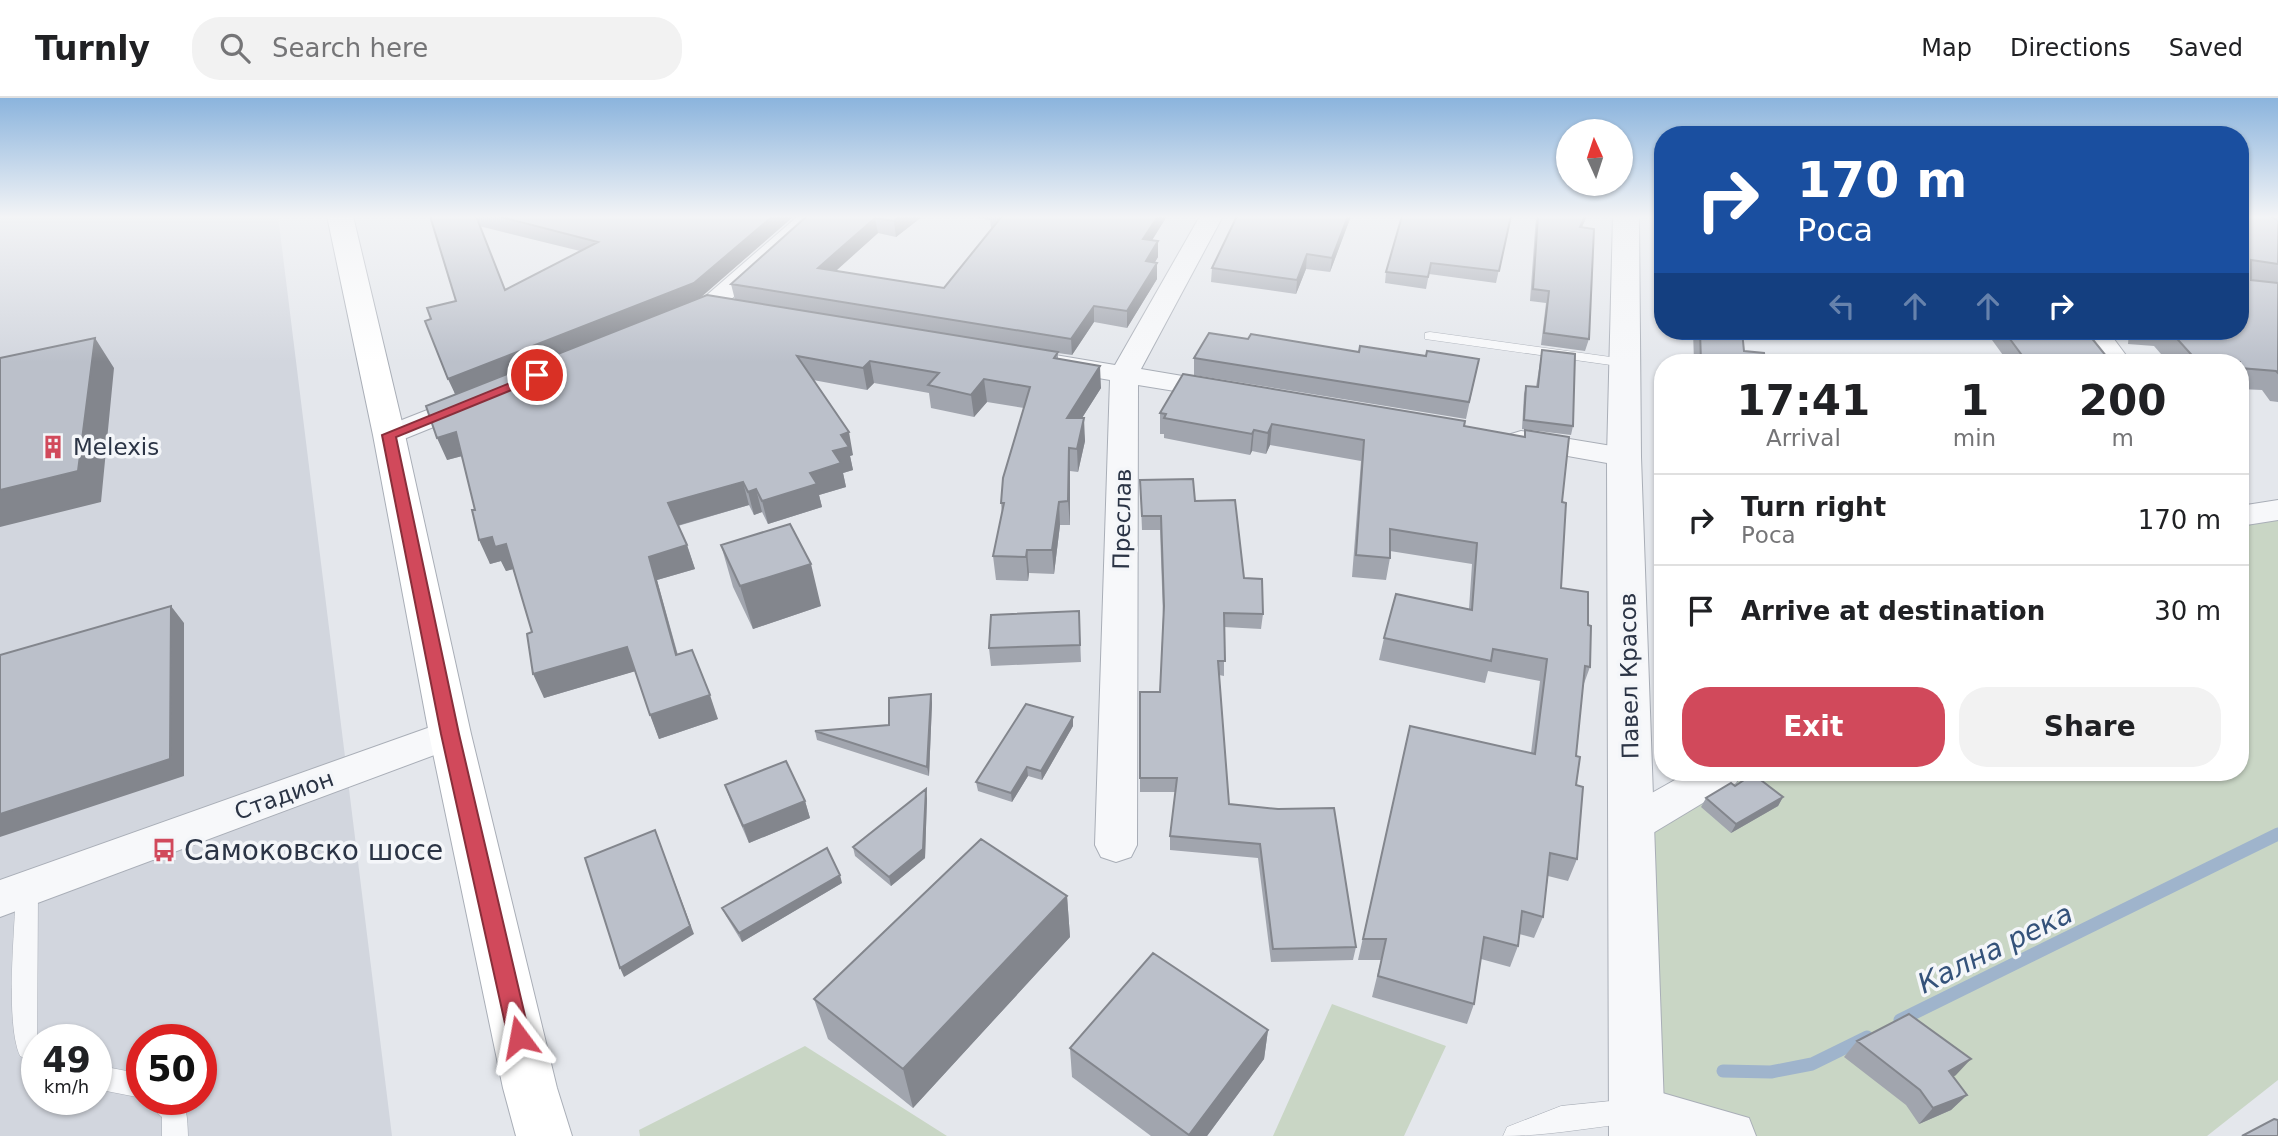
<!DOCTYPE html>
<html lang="en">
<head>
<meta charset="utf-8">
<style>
	:root { --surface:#fff; --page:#f2f2f2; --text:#202124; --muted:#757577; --line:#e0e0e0; --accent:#d1495b }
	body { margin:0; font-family:"DejaVu Sans",sans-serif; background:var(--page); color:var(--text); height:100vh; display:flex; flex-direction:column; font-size:26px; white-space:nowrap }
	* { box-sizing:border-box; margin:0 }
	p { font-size:23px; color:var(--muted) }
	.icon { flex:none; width:38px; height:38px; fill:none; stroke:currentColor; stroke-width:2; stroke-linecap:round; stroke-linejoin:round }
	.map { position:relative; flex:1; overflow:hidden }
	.sheet { position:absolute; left:1654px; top:256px; width:595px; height:427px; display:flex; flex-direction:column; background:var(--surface); border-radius:28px; box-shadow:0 2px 5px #0004 }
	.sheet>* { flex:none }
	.banner { position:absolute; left:1654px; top:28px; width:595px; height:214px; border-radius:28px; box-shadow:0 2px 5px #0004; background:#1a4fa0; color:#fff; overflow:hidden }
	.needle { width:46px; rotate:357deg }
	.controls { position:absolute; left:1556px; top:21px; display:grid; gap:14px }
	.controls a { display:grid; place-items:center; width:77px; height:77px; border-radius:50%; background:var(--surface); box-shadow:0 2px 5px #0004; font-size:35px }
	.speed { position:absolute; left:21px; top:926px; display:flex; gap:14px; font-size:35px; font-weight:700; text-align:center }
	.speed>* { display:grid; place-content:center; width:91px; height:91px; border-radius:50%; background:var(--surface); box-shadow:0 2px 5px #0004; line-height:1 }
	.speed small { font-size:18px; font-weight:400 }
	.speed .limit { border:10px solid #d22; background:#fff; color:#111 }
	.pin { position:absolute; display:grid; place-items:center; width:60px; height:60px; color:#fff; margin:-30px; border:4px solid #fff; border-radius:50%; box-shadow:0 2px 7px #0007 }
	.me { position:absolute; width:77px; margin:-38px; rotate:347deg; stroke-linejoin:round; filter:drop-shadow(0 0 5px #0008) }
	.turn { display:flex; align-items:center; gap:24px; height:147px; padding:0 28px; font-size:32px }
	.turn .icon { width:91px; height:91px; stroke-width:2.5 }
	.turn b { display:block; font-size:49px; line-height:60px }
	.lanes { display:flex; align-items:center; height:66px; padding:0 28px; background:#0003; justify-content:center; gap:35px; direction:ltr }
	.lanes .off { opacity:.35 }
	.eta { display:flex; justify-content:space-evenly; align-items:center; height:119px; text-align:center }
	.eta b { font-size:42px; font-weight:600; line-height:49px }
	.primary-button { display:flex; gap:14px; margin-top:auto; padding:14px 28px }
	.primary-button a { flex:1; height:80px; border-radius:28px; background:var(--accent); color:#fff; font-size:28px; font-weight:600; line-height:80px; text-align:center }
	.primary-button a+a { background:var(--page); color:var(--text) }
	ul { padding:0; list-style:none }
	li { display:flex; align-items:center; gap:21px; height:91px; padding:0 28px; border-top:2px solid var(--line) }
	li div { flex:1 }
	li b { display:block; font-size:26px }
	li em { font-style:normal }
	header { display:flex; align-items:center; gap:42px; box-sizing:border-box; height:98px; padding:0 35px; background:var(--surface); border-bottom:2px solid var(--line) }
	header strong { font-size:33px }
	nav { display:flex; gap:38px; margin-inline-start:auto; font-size:24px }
	.search { width:490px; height:63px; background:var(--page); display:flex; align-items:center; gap:18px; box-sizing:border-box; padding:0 24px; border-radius:28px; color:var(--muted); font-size:26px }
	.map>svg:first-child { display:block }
</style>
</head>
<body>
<header>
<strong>Turnly</strong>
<div class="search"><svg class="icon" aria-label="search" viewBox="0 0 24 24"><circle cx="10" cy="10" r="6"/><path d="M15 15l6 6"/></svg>Search here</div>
<nav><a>Map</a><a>Directions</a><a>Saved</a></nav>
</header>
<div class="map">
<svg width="2278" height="1038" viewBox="0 0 2278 1038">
	<rect width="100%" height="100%" fill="#e4e7ec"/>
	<path fill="#d2d6de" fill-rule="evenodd" d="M0,118H278L392,1038H0ZM37,942H96V1001H37ZM142,942H201V1001H142Z"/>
	<path fill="#c9d6c5" d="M2278,412V982L2207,1038H1731L1638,1012L1633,726L1722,674H2240V418Z
		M1332,906L1446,948L1404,1038H1273Z
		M805,948L947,1038H640L639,1032Z"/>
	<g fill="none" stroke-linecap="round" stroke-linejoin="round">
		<path stroke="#9fb4cc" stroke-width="13" d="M1900,922L2278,736
			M1723,973L1771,974L1812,966L1867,939"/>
		<g stroke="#a9aeb7" stroke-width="1">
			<path id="service" d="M1430,234L1625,261L1632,265L1625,269L1425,241V235Z
				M27,782L35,785L38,791L37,966L20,958C5,925 15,831 16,791L19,785Z
				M96,967L142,976V1000L96,991Z
				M147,1001C184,1001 187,999 188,1038H162V1019L150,1009Z
				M1631,1001L1640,1004L1643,1013L1640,1022L1631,1025C1588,1030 1546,1038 1503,1038L1507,1029L1561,1008Z"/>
		</g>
		<g stroke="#a9aeb7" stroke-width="2">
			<path id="minor" d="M798,118H823L718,213L678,228L669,226L665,220L669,214L700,203Z
				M1200,118H1223L1141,271L1224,285L1234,287L1238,293L1234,299L1224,301L1138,287L1137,747L1131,759L1116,764L1101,759L1095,747L1110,282L1045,271L1041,265L1045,259L1055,257L1115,267Z
				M2082,233H2108L2131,264H2104Z
				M473,294L483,297L487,303L483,309L399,343L389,346L379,343L374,337L379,331Z
				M1521,333L1624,350L1635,353L1639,359L1635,365L1624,368L1511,348L1506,342L1511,336Z
				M2278,402V422L2240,428V408Z
				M450,622L464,626L469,636L464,646L0,819V782Z
				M1689,674H1742L1736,685L1648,738L1633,743L1618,738L1612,726L1618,714Z
				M1638,988L1749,1020L1756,1038H1644L1620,1029L1613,1012L1620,995Z"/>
		</g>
		<g stroke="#a9aeb7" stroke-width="2">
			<path id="tertiary" d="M1613,118H1639L1641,359L1665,1038H1609L1607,359Z"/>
		</g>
		<g stroke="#a9aeb7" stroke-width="2">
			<path id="secondary" d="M327,118H353L405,337L471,636L557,990L572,1038H516L503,990L429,636L373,337Z"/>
		</g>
		<use href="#service" fill="#f7f8fa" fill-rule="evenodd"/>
		<use href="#minor" fill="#f7f8fa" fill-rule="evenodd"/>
		<use href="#tertiary" fill="#f7f8fa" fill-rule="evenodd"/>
		<use href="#secondary" fill="#fff" fill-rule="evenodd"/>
	</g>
	<path fill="#a1a5ae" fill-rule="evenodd" d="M430,118H794L699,200L735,202L731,186L807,118H923L896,139L878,135L836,173L944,190L993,130H991L990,122L967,118H1167L1152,142L1158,159L1155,164L1157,181L1127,230L1094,224L1072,257L1058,255V261L1101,290L1082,320L1085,343L1078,374L1070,373V427H1060L1054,476L1029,475L1028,483L996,482L993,458L1002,416L1001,405L1024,310L987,304L974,319L931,310L929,295L874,285L867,292L813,282L853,357L850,358L853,372L843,375L846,389L819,397L822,409L768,426L762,414L754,417L749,407L678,428L687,447L695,471L657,482L678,557L718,621L659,641L635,573L544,600L532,534L513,471L506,473L501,463L490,466L462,358L447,362L455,296L431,221L456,203ZM479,128L523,139L580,153L505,192Z
		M1237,118H1351L1330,174L1306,171L1296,196L1211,184L1212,170Z
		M1511,118L1496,185L1429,176L1426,191L1385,185L1386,174Z
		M1536,118H1587L1582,129L1589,241L1585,253L1541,247L1546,205L1530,203Z
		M2240,118H2278V304L2270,303L2262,292L2240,291V264H2168L2154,248L2128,246L2129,233H2240Z
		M1693,233H1742L1744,253L1765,264H1694Z
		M1853,233H1889L1885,242L1857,240Z
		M1997,233H2086L2111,264H2008L1992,242Z
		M1248,241L1359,254L1479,261L1466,321L1194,277V260Z
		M1542,252L1573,328L1571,337L1522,331L1524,296L1526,288L1536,289Z
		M1160,315L1464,328L1524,339L1525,332L1562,404L1561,490L1588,527L1590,569L1582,591L1576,658L1577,761L1568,783L1548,778L1543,819L1534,840L1519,836L1518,848L1510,869L1481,861L1474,906L1467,926L1372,899L1381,862H1358L1410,628L1531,655L1540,583L1488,573L1485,585L1379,562L1384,540L1469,511L1472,466L1390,453V460L1386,482L1352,479L1361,363L1270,347L1266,356L1252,353L1250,357L1164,340V336H1160Z
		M1140,382L1195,403L1244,480L1263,516L1261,531L1224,529V578L1219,577L1229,706L1356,849L1353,862L1271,864L1258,760L1170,752V738L1175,694H1140V594H1160L1163,518L1160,432H1142Z
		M721,447L821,508L753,531L733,489Z
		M1079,513L1081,564L991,568L989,550Z
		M931,596L932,605L929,678L817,642L815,633L889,627Z
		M1073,619V628L1042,682L1028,678L1012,704L978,693L976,684Z
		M725,687L805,703L810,720L749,745L731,704Z
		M1735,688L1783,699L1778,708L1731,735L1701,709L1706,700Z
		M927,700L925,760L891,788L855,758L853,749Z
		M842,785L742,844L726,818L722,810Z
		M1067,798L1070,839L913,1010L828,941L814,901Z
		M1268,932L1264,961L1207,1038H1151L1072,979L1070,950Z
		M1857,943L1956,977L1953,979L1967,997L1951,1012L1919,1026L1906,1007L1844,959Z"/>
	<path fill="#83868d" d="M773,118H794L699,201L456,298L448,281Z
		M900,118H923L896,139L894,123Z
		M1158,118H1167L1143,157V141Z
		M1348,118H1351L1330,174L1332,160Z
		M1585,118H1587L1577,140L1580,129Z
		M875,120L878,135L821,186L818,170Z
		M1158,143V159L1146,179V163Z
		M1307,156L1306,171L1296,196L1297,182Z
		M1157,165V181L1127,230V213Z
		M1094,208V224L1072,257L1071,241Z
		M95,240L114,270L101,404L0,429V392Z
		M870,263L874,285L867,292L863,270Z
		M1100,268L1101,290L1068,342L1067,320Z
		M984,281L987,304L974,319L971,297Z
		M1084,320L1085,343L1078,374L1077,351Z
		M1272,326L1270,347L1266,356L1268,335Z
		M1254,332L1252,353L1250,357L1252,336Z
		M456,334L466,357L447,362L437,340Z
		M849,334L853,357L850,358L853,372L843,375L846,389L819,397L822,409L768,426L762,403L810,375L833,353L841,337Z
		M1069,350L1070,373V427L1068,403Z
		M743,384L749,407L676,428L668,405Z
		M756,391L762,414L754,417L748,394Z
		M1059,404L1060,427L1054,476L1052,452Z
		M492,439L506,446L517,470L506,473L501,463L490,466L479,442Z
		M687,447L695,471L657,482L684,581L676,557L649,459Z
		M1027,452L1029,475L1028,483L1026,459Z
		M811,466L821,508L753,531L740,488Z
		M171,508L184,525V678L0,739V716Z
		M627,549L636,573L544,600L533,576Z
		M931,596L932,605L929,678L927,669Z
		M710,597L718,621L659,641L650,617Z
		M1073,619V628L1042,682L1041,673Z
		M1027,669L1028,678L1012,704L1011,695Z
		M926,691L927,700L925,760L891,788L889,779Z
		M1783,699L1778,708L1731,735L1736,726Z
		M805,703L810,720L749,745L743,728Z
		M658,740L694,836L624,879L620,870Z
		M840,777L842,785L742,844L739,835Z
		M1067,798L1070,839L913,1010L903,971Z
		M1268,932L1264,961L1207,1038H1189Z
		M1971,961L1956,977L1935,989L1949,973Z
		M1967,997L1951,1012L1919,1026L1933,1010Z"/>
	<path fill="#bbc0ca" stroke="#83868d" stroke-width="2" d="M430,118H476L505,192L598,144L497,118H773L694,185L448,281L425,223L431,221L427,210L456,203Z
		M807,118H900L894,123L875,120L818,170L944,190L1002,118H1158L1143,141L1158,143L1146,163L1157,165L1127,213L1094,208L1071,241L731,186Z
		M1237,118H1348L1332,160L1307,156L1297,182L1212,170Z
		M1402,118H1511L1499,173L1431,165L1428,179L1386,174Z
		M1538,118H1585L1580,129L1594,131L1589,241L1544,235L1549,193L1533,191Z
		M2240,118H2269L2278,122V166L2251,162V182L2278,185V275L2276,273L2240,270V264H2198L2170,233H2240Z
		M707,197L1058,254L1054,260L1100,268L1067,320H1084L1077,351L1069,350L1068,403L1059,404L1052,452H1027L1026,459L993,458L1004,405H1001L1003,380L1030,289L984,281L971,297L928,287L939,275L870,263L863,270L797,258L849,334L841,337L849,349L833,353L841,365L810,375L817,386L762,403L756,391L748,394L743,384L668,405L687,447L649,459L676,557L692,552L710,597L650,617L627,549L533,576L527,536L532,534L506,446L495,449L492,439L479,442L472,412H475L456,334L437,340L426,308Z
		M1700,233H1742L1744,253L1764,255L1765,264H1701Z
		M2004,233H2086L2111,264H2027Z
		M1209,235L1248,241L1251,236L1359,254L1360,248L1426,258L1427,253L1479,261L1469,304L1194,260Z
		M95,240L78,373L0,392V260Z
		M1542,252L1575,256L1573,328L1524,322L1526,288L1538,289Z
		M1183,276L1465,323L1464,328L1525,339V332L1569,339L1562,404L1566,405L1561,490L1588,494V527L1591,528L1590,569L1585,568L1576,658L1580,659L1576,687L1583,689L1577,761L1550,755L1543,819L1522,813L1518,848L1484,839L1474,906L1378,878L1386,841H1363L1410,628L1535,656L1547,561L1493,551L1491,563L1384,540L1396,496L1472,512L1477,445L1390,431V460L1356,457L1364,342L1272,326L1268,335L1254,332L1252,336L1164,320L1166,316L1160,315Z
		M1193,381L1195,403L1235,402L1244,480L1262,481L1263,516L1224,515L1225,563H1218L1229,706L1278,711L1334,710L1356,849L1273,851L1260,746L1170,738L1177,680H1140V594H1160L1164,508L1161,418H1142L1140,382Z
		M790,426L811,466L740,488L721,447Z
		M171,508L170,661L0,716V557Z
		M1079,513L1080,547L989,550L991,517Z
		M931,596L927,669L815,633L889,627V600Z
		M1026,606L1073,619L1041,673L1027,669L1011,695L976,684Z
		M786,663L805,703L743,728L725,687Z
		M1753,676L1783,699L1736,726L1706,700L1731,685L1735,688Z
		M926,691L923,751L889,779L853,749Z
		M655,732L690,828L620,870L585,760Z
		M981,741L1067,798L903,971L814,901Z
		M827,750L840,777L739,835L722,810Z
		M1153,855L1268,932L1189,1037L1070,950Z
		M1909,916L1971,961L1949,973L1967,997L1933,1010L1920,992L1857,943Z
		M2274,1021L2278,1022V1038H2242Z"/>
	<linearGradient id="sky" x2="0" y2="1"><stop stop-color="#8bb4dd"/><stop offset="0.45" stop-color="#f3f4f6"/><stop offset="1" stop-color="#f3f4f6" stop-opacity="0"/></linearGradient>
	<rect width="2278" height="264" fill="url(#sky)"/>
	<path fill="#d1495b" stroke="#882f3b" stroke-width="2" d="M537,274L541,275V280L396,339L459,636L530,939L527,946L519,949L511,946L508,939L441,636L382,337Z"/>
	<defs>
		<g id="building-bare" transform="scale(1.89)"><path d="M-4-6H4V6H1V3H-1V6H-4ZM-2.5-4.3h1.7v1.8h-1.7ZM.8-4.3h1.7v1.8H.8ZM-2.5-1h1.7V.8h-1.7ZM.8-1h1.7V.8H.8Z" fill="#d1495b" stroke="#f4f6f9" stroke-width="2.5" paint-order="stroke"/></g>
		<g id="bus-bare" transform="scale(1.89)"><path d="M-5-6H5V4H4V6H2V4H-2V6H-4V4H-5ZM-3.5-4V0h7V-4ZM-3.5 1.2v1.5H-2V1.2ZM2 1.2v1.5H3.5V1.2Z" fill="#d1495b" stroke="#f4f6f9" stroke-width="2.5" paint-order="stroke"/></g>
	</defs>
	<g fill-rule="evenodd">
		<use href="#building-bare" x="53" y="349"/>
		<use href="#bus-bare" x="164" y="752"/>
	</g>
	<g text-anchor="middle" stroke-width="7" stroke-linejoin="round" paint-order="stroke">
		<g font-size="23" fill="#2b3445" stroke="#f4f6f9" text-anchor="start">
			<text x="73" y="357">Мelexis</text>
		</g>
		<g font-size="23" fill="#2b3445" stroke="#f4f6f9">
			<text transform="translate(1122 421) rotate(-89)" y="8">Преслав</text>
			<text transform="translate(1629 578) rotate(-91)" y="8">Павел Красов</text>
			<text transform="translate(284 697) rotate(-20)" y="8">Стадион</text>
		</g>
		<g font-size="28" fill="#2b3445" stroke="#f4f6f9" text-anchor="start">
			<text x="184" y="762">Самоковско шосе</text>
		</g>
		<g font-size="28" font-style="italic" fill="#34527a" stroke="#f4f6f9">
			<text transform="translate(1995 850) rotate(-26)" y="10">Кална река</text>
		</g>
	</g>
</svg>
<div class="controls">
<a><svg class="needle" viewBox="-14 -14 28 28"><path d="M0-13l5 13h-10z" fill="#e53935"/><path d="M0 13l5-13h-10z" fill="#757577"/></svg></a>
</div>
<div class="speed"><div>49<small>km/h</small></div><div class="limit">50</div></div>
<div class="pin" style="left:537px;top:277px;background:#d93025"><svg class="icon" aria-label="arrive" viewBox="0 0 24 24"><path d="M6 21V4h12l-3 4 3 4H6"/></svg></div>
<svg class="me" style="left:519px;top:939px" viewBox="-20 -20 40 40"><path d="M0-17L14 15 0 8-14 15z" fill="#d1495b" stroke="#fff" stroke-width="4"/></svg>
<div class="banner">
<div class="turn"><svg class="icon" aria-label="right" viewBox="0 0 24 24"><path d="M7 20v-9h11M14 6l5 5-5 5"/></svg><div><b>170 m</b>Роса</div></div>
<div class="lanes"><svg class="icon off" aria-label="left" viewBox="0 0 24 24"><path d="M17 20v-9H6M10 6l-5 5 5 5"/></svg><svg class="icon off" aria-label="ahead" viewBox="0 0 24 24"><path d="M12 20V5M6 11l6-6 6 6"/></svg><svg class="icon off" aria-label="ahead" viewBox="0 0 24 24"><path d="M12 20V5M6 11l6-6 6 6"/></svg><svg class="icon" aria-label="right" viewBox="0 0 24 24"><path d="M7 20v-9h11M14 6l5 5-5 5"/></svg></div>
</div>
<section class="sheet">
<div class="eta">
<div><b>17:41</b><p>Arrival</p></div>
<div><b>1</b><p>min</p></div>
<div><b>200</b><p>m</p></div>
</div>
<ul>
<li><svg class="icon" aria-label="right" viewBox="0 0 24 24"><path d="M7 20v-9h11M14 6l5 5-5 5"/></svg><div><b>Turn right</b><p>Роса</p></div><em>170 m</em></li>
<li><svg class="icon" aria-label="arrive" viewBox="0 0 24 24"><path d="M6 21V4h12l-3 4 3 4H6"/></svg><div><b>Arrive at destination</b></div><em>30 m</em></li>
</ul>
<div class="primary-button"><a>Exit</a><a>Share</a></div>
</section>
</div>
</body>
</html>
